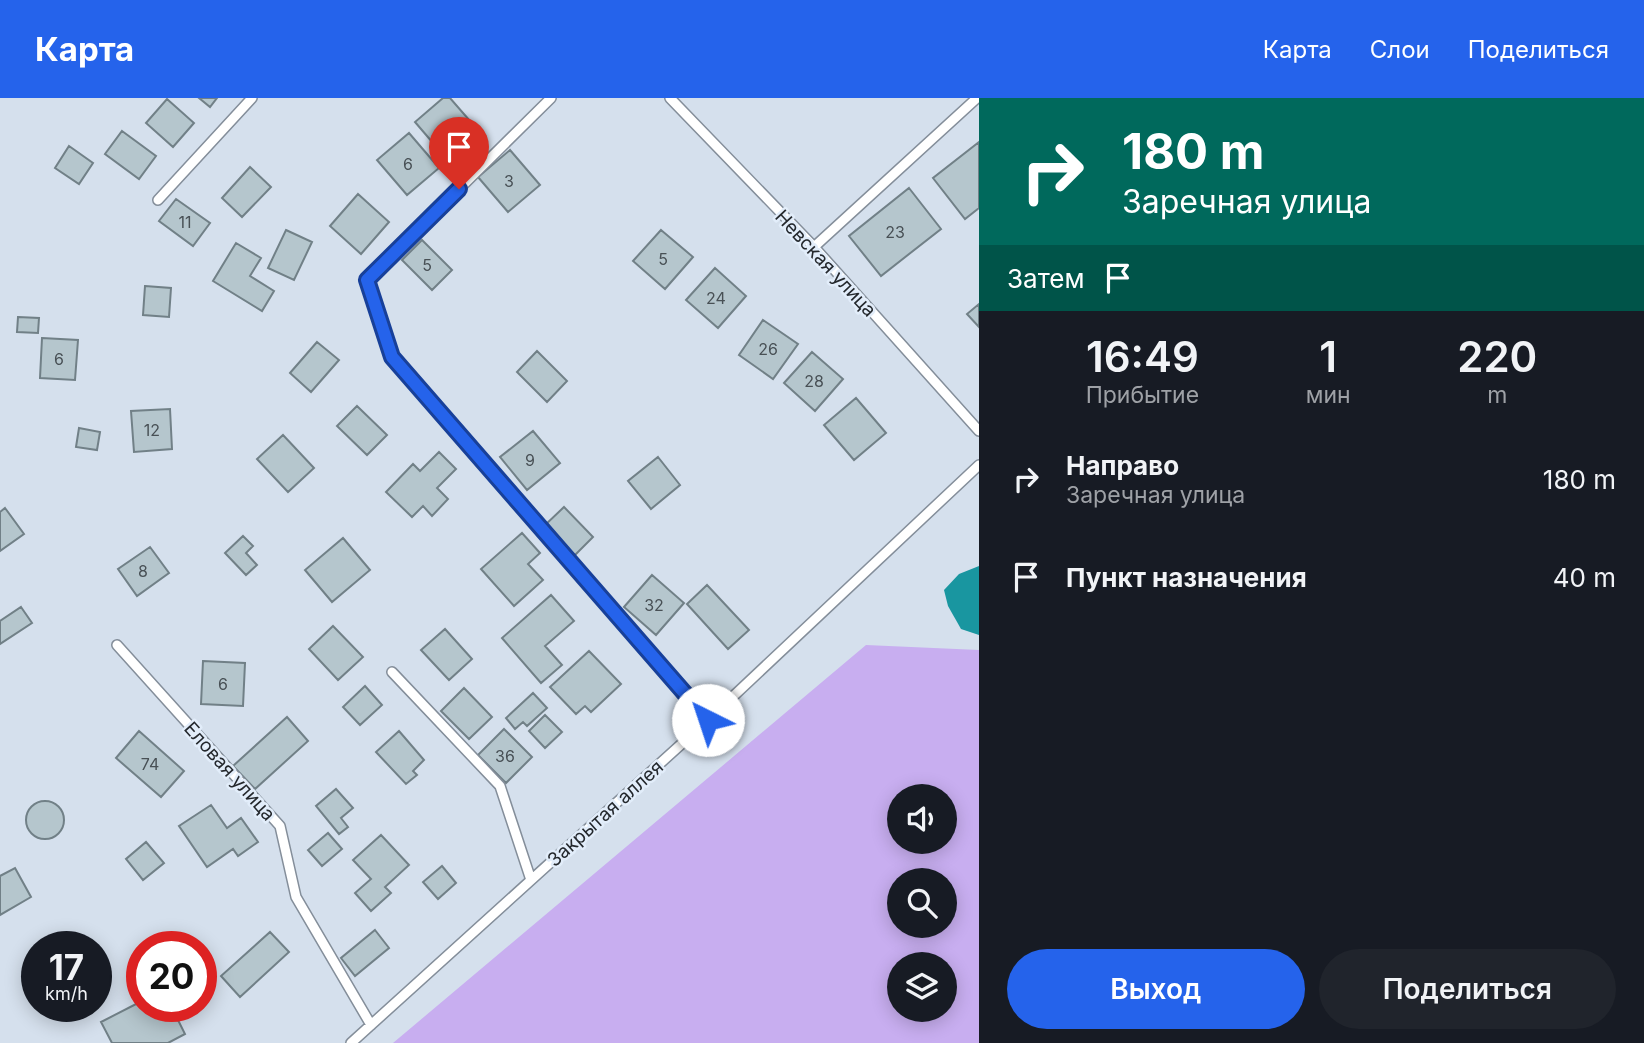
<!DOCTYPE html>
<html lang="ru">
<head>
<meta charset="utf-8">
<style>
	:root { --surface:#171b24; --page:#20242c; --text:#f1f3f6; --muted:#9ea1a6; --accent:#2563eb }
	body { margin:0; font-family:Inter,sans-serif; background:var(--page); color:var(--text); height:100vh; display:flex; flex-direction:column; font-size:26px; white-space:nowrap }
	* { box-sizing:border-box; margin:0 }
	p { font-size:23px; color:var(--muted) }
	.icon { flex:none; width:38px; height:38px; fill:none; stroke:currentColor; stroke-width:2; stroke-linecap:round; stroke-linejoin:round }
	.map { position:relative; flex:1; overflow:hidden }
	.side { display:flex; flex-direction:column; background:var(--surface); width:665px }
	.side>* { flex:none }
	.banner { background:#00695c; color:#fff; overflow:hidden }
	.tools { position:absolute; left:887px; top:686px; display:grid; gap:14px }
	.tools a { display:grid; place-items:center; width:70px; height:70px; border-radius:50%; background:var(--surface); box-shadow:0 4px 18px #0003; font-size:35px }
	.speed { position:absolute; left:21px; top:833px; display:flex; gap:14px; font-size:35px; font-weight:700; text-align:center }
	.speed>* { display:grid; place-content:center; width:91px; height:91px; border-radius:50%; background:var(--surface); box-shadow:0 4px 18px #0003; line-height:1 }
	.speed small { font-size:18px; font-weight:400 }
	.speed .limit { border:10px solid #d22; background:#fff; color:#111 }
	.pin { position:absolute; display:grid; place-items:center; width:60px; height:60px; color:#fff; margin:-72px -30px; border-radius:50% 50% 50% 0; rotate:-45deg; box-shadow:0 0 7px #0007 }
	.pin .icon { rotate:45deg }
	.me { position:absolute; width:77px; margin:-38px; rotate:319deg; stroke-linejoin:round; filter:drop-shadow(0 0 5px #0008) }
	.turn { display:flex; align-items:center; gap:24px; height:147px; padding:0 28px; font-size:32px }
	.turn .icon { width:91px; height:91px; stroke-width:2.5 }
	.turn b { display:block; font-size:49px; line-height:60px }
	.then { display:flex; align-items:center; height:66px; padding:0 28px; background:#0003; gap:14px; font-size:26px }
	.eta { display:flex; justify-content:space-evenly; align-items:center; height:119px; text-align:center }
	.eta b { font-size:42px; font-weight:600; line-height:49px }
	.button { display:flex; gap:14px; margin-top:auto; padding:14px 28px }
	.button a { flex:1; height:80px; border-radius:42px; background:var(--accent); color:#fff; font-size:28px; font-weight:600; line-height:80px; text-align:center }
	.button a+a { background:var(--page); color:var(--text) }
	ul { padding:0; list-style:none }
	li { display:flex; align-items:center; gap:21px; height:98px; padding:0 28px }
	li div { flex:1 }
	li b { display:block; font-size:26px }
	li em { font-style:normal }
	header { display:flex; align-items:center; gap:42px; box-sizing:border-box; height:98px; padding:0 35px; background:var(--accent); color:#fff }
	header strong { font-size:33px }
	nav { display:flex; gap:38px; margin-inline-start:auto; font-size:24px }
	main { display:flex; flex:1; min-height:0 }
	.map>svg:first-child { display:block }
</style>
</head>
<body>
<header>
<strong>Карта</strong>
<nav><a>Карта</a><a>Слои</a><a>Поделиться</a></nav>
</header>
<main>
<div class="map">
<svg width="979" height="945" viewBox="0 0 979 945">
	<rect width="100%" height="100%" fill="#d5e0ed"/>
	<path fill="#c8aef0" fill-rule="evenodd" d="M866,547L979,552V945H393ZM900,698H945V744H900ZM900,782H945V828H900ZM900,866H945V912H900Z"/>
	<path fill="#1996a0" d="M979,468V537L961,531L948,508L944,492L959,476Z"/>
	<path fill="#b5c6cd" stroke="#718087" stroke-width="2" d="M199,0H217L210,9Z
		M443,0H450L477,31L445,59L415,24Z
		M167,1L194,25L173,49L146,25Z
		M122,33L156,58L139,81L105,56Z
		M409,35L439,70L407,97L377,62Z
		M979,44V110L965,121L933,80Z
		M69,48L93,65L79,86L55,70Z
		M510,52L540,87L508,114L478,79Z
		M250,69L271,89L242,119L222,100Z
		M909,90L941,131L881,178L849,138Z
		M358,96L389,124L361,156L330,128Z
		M176,101L210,125L193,148L159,123Z
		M286,132L312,144L294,182L268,170Z
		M661,132L693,159L665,191L633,163Z
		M422,142L452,172L432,192L402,162Z
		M236,145L261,160L250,178L274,193L262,213L213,183Z
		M715,170L746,198L718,230L686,202Z
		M145,188L171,190L169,219L143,217Z
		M979,206V229L967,216Z
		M18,219L39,220L38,235L17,234Z
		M763,222L798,246L773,281L739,257Z
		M42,240L78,242L75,282L40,280Z
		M317,244L339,262L311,294L290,275Z
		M537,253L567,283L547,304L517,274Z
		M812,254L843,281L815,313L784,285Z
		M856,300L886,335L854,362L824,327Z
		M357,308L387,337L367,357L337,328Z
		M170,311L172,351L134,354L131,313Z
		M79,330L100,334L97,352L76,349Z
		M533,333L560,365L527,392L500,359Z
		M283,337L314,370L288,394L257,361Z
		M439,354L456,371L437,390L448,401L432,418L423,408L412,419L386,394L413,366L420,373Z
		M658,359L680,387L651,411L628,383Z
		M564,409L593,439L573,459L543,429Z
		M5,410L24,436L0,453V414Z
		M522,435L540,455L528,466L543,482L514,508L481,471Z
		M243,438L253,448L246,455L257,467L246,477L225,455Z
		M343,440L370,472L332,504L305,472Z
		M150,449L169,475L137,498L118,471Z
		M652,477L684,505L656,537L624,509Z
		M707,487L749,532L728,551L687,506Z
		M551,497L574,523L545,548L562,567L541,585L502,540Z
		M21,509L32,525L0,546V523Z
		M333,528L363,559L338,582L309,551Z
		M445,531L472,561L449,582L421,552Z
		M589,553L621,586L591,614L585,608L576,616L550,589Z
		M203,563L245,565L243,608L201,606Z
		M365,588L382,607L360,627L343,609Z
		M464,590L492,619L469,641L441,613Z
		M533,595L547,610L527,628L523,624L515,631L506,620Z
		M545,617L562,634L545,650L529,633Z
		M287,619L308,643L255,691L233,668Z
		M504,631L532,659L506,685L478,657Z
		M139,633L184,673L161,699L116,660Z
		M399,633L424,662L413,673L417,677L406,686L376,654Z
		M336,691L353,710L341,720L348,729L339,736L316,708Z
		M26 722a19 19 0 1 1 38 0a19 19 0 1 1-38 0Z
		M211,707L227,730L241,720L258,744L238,758L233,751L207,769L179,728Z
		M328,735L342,751L322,768L308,752Z
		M381,737L409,767L385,789L391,795L371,813L355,795L371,781L353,762Z
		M146,744L164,765L143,782L126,761Z
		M442,768L456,785L438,801L423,784Z
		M15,770L31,799L0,817V778Z
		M375,832L389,850L355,878L341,860Z
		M270,834L289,854L240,899L221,878Z
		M142,903V908H171L185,936L168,945H112L101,924Z"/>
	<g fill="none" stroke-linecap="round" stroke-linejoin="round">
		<g stroke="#848e9a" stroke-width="12">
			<path id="service" d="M551,0L367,182L392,259L708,622
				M670,0L814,149L979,333
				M158,102L252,0
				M814,149L977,0
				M117,547L280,728L296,799L371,927
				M392,574L500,688L531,782
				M351,945L708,622L979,367"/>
		</g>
		<use href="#service" stroke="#fff" stroke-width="9"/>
	</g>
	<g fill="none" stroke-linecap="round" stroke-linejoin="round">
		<g stroke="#184099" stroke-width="18">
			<path id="route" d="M459,91L367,182L392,259L708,622"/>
		</g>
		<use href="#route" stroke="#2563eb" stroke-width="12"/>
	</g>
	<g text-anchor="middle" stroke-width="5" stroke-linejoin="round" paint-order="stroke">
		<g font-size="16" fill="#485055">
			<text x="408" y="72">6</text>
			<text x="509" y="89">3</text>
			<text x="185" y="130">11</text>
			<text x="895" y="140">23</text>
			<text x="663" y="167">5</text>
			<text x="427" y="173">5</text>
			<text x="716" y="206">24</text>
			<text x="768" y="257">26</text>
			<text x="59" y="267">6</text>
			<text x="814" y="289">28</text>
			<text x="152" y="338">12</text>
			<text x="530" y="368">9</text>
			<text x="143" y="479">8</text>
			<text x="654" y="513">32</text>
			<text x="223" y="592">6</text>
			<text x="505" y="664">36</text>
			<text x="150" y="672">74</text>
		</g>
		<g font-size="19" fill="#24282d" stroke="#e2edfa">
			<text transform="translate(826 165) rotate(47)" y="7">Невская улица</text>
			<text transform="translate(230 673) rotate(48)" y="7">Еловая улица</text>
			<text transform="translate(605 715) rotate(-42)" y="7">Закрытая аллея</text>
		</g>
	</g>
</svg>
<div class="tools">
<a><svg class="icon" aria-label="sound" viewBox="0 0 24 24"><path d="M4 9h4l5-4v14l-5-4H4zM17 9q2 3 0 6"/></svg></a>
<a><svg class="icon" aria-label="search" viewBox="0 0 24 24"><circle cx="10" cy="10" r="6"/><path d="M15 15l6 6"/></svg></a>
<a><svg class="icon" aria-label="layers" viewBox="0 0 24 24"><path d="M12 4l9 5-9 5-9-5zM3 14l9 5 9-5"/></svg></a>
</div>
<div class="speed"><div>17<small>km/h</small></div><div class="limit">20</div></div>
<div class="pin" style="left:459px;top:91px;background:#d93025"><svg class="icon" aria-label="arrive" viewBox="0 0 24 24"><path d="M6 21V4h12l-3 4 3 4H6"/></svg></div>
<svg class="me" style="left:708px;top:622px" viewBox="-20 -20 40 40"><circle r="19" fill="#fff"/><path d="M0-13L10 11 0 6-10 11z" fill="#2563eb"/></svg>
</div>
<section class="side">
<div class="banner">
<div class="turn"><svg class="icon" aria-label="right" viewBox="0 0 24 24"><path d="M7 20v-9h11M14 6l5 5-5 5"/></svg><div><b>180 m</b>Заречная улица</div></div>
<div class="then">Затем<svg class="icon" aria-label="arrive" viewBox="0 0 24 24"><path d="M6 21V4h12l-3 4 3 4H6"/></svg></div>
</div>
<div class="eta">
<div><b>16:49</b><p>Прибытие</p></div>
<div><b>1</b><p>мин</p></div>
<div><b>220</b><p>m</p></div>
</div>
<ul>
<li><svg class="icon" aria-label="right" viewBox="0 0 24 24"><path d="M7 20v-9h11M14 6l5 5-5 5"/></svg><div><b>Направо</b><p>Заречная улица</p></div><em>180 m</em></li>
<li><svg class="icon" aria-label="arrive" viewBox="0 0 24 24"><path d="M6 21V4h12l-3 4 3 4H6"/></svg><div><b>Пункт назначения</b></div><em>40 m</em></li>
</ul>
<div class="button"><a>Выход</a><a>Поделиться</a></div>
</section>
</main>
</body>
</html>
